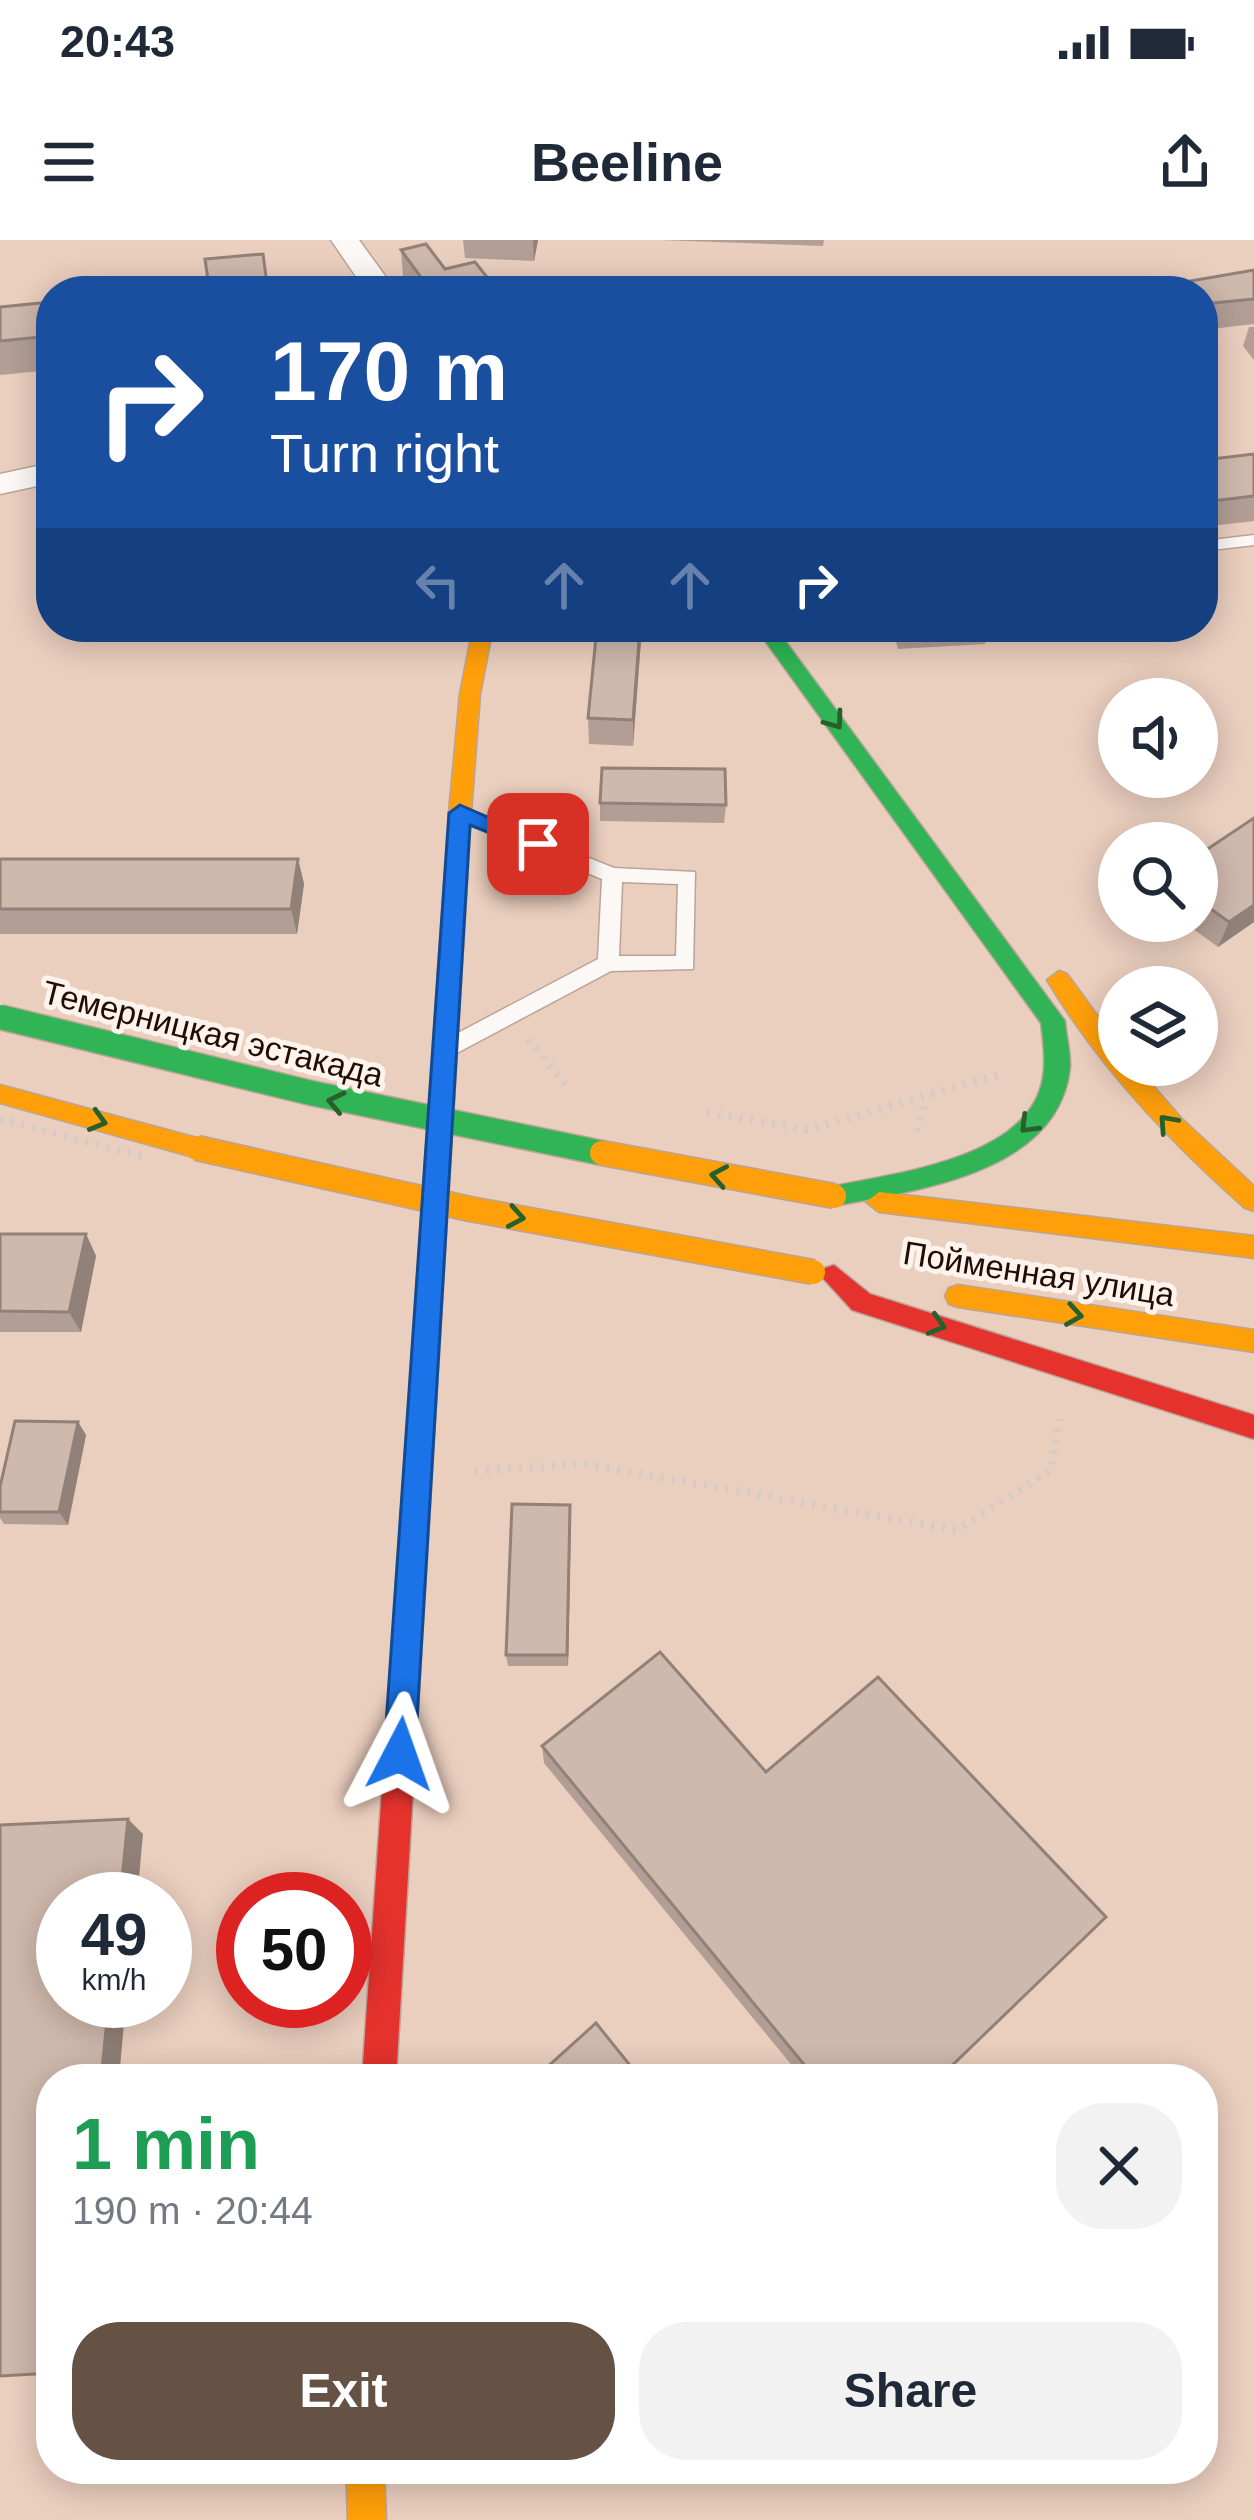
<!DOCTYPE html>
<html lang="en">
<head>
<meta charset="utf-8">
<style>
	:root { --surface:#fff; --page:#f2f2f3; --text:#1f2937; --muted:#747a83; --accent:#665145 }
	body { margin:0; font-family:Helvetica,sans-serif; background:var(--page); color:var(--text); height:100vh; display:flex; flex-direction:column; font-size:45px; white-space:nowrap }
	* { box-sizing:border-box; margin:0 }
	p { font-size:39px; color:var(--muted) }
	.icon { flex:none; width:66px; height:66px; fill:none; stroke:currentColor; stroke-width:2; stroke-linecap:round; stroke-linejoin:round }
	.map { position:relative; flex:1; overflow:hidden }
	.drawer { position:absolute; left:36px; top:1824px; width:1182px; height:420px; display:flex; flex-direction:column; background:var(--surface); border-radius:48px; box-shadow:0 6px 30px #0003 }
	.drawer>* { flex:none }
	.hud { position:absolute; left:36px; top:36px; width:1182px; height:366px; border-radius:48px; box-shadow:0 6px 30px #0003; background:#1a4fa0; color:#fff; overflow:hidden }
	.fabs { position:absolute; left:1098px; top:438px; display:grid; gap:24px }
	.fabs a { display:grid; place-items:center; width:120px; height:120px; border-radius:50%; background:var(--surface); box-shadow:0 6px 30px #0003; font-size:60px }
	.speed { position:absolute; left:36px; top:1632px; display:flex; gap:24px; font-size:60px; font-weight:700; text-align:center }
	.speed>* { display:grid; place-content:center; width:156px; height:156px; border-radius:50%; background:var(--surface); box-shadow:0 6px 30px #0003; line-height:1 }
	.speed small { font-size:30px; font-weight:400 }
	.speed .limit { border:18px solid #d22; background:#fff; color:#111 }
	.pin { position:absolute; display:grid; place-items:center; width:102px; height:102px; color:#fff; margin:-51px; border-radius:24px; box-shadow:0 6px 18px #0006 }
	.me { position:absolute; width:132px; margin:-66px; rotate:4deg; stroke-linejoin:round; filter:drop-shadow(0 0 9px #0008) }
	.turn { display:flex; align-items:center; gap:42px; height:252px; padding:0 36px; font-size:54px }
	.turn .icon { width:156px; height:156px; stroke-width:2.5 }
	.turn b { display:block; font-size:84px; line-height:102px }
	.lanes { display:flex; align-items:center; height:114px; padding:0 36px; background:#0003; justify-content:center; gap:60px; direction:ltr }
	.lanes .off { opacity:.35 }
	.round { display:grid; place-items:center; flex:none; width:126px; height:126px; border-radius:48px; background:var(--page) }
	.overview { display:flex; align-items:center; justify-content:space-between; height:204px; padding:0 36px }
	h1 { font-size:72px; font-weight:600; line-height:90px; color:#1e9e55 }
	.button { display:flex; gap:24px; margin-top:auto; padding:24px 36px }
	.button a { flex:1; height:138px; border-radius:48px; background:var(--accent); color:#fff; font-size:48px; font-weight:600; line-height:138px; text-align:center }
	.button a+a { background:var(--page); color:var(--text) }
	.status { display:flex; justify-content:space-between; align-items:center; height:84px; padding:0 60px; background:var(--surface); direction:ltr }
	.status svg { height:33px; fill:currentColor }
	header { display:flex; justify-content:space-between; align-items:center; height:156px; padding:0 36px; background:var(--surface); font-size:54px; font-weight:600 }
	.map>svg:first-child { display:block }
</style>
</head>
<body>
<div class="status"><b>20:43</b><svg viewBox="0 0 49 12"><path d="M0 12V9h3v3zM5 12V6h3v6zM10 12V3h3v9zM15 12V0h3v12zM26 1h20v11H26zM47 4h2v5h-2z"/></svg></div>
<header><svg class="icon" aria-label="menu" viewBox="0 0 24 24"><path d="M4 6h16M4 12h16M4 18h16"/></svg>Beeline<svg class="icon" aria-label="share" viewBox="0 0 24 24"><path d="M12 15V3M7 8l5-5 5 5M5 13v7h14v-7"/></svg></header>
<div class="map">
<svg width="1254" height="2280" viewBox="0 0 1254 2280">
	<rect width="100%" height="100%" fill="#eacebe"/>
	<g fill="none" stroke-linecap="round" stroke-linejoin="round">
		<g stroke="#baa498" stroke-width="3">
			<path id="lane" d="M1254,295V305L1203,311V301Z
				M460,566L614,628L695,632L693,729L611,731L455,814H441L437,808L441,802L598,719L602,639L453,578L450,573ZM622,642L678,644L676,716H619Z"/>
		</g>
		<g stroke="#baa498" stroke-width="3">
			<path id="street" d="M331,0H359L396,51H366Z
				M51,223V243L0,254V234Z"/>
		</g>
		<g stroke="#baa498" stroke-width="3">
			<path id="fast" d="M755,387H775L1065,781C1066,796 1071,813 1070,828C1058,934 916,950 834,966L821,956L834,946C894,934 1008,920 1037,857C1048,833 1044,808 1041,783Z"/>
		</g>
		<g stroke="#baa498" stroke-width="3">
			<path id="slow" d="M473,387H493L480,454L471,573L419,1448L415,1458L404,1462L393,1458L389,1448L449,573L460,454Z
				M1059,731L1067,734L1119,805V825H1135L1181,878L1254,946V971L1245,968C1170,902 1099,827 1047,740Z
				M0,845L197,898L209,908L197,918L0,863Z
				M879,952L1254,996V1018L879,972L866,962Z
				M958,1045L1254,1090V1112L958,1067L949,1064L945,1056L949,1048Z
				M346,2229H384L386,2280H348Z"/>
		</g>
		<g stroke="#baa498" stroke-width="3">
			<path id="jam" d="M834,1025L870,1054L1254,1175V1199L852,1070L821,1036L825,1028Z
				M404,1434L415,1438L419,1448L396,1839H362L389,1448L393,1438Z"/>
		</g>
		<path stroke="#d4cbc6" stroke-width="8" stroke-dasharray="3 8" stroke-linecap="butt" d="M528,800L569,848
			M707,872L807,890L1001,834
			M917,891L926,859
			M475,1231L585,1224L956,1290L1050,1231L1060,1179"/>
		<use href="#lane" fill="#fcf8f5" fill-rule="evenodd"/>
		<use href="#street" fill="#fcf8f5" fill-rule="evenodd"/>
		<use href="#fast" fill="#30b455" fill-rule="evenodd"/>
		<use href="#slow" fill="#ff9f0a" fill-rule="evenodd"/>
		<use href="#jam" fill="#e5322d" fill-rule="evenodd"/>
		<g stroke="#baa498" stroke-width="27" stroke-linecap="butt">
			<path id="fast-bridge" d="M0,777L311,853L602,913"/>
		</g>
		<g stroke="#baa498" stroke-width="27" stroke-linecap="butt">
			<path id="slow-bridge" d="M197,908L470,969L813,1032
				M602,913L834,956"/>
		</g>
		<path stroke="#d4cbc6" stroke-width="8" stroke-dasharray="3 8" stroke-linecap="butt" d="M0,879L149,918"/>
		<use href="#fast-bridge" stroke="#30b455" stroke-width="24"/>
		<use href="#slow-bridge" stroke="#ff9f0a" stroke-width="24"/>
	</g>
	<path fill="#b29e94" d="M463,0H538L534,21L465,18Z
		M660,0H824L823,6Z
		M401,10L445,29L494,46L525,51H414L403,36Z
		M1254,30V84L1203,90V51Z
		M51,62V130L0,135V67Z
		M1249,87H1254V120L1243,106Z
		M1254,214V281L1203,287V220Z
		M642,387L633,506L589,504L588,478Z
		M892,387H989L985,404L898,409Z
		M600,563L726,565L724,583L600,581Z
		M1254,578V682L1218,707L1182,681H1197V616Z
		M0,619H298L304,644L297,694H0Z
		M0,994H86L96,1016L81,1092H0Z
		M78,1182L86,1195L68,1285L4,1284L0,1278V1247Z
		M571,1277L568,1426H508L506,1415Z
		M542,1506L766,1532L938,1839H803L544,1523Z"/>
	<path fill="#918178" d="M533,0H538L534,21Z
		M640,387H642L633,506V480Z
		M298,619L304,644L297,694L291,669Z
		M1254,665V682L1218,707L1229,682Z
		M86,994L96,1016L81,1092L69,1072Z
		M78,1182L86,1195L68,1285L59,1272Z
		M570,1265L571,1277L568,1426L567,1415Z
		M128,1579L143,1594L137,1659H120Z
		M109,1761H126L119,1839H101Z"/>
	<path fill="#cfb8ac" stroke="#918178" stroke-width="3" d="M426,4L445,29L475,22L494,46L517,41L525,51H431L401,10Z
		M263,14L268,51H168L209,47L205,19Z
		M1254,30V59L1203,64V51H1133Z
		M51,62V96L0,101V67Z
		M1254,214V256L1203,262V220Z
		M597,387H640L633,480L588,478Z
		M900,387H959L901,390Z
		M602,528L725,529L726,565L600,563Z
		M1254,578V665L1229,682L1197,659V616Z
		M0,619H298L291,669H0Z
		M0,994H86L69,1072L0,1071Z
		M15,1181L78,1182L59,1272H0V1247Z
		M512,1264L570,1265L567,1415H506Z
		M660,1412L766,1532L878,1437L1106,1677L938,1839H816L542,1506Z
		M128,1579L120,1659H63V1761H109L101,1839H51V2133L0,2136V1585Z
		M596,1783L641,1839H534Z"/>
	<defs><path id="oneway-chevron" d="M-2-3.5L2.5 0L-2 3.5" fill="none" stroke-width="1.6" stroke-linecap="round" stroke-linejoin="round" transform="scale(3)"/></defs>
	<g stroke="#28602c">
		<use href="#oneway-chevron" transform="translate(835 481) rotate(54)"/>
		<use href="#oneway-chevron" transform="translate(336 862) rotate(-168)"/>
		<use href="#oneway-chevron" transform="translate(98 881) rotate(16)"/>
		<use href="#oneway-chevron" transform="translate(1167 883) rotate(-132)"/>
		<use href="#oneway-chevron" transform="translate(1028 885) rotate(135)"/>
		<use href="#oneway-chevron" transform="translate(719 936) rotate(-170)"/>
		<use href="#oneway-chevron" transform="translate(516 977) rotate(10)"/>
		<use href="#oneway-chevron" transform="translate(1074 1075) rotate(9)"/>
		<use href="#oneway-chevron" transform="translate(937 1085) rotate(17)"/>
	</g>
	<path fill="#1a73e8" stroke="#114b97" stroke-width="3" d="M460,565L549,604L538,612L470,585L415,1514L411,1525L400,1529L389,1525L384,1514L449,573Z"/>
	<g text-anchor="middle" stroke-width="10" stroke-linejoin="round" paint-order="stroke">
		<g font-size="33" fill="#1f0d04" stroke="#fef3ed">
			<text transform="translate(213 793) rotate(14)" y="12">Темерницкая эстакада</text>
			<text transform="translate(1039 1033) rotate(9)" y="12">Пойменная улица</text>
		</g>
	</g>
</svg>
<div class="fabs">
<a><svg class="icon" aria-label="sound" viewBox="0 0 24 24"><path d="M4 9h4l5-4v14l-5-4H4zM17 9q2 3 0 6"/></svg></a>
<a><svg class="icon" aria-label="search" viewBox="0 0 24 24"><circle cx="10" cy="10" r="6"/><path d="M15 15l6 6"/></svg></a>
<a><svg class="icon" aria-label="layers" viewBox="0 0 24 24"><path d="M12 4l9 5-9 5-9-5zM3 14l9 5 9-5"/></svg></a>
</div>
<div class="speed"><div>49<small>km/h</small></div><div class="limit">50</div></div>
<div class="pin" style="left:538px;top:604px;background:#d93025"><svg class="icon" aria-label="arrive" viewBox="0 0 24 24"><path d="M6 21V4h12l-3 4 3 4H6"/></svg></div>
<svg class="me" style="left:400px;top:1514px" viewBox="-20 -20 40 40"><path d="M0-17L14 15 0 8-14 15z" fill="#1a73e8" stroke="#fff" stroke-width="4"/></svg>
<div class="hud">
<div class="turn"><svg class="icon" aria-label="right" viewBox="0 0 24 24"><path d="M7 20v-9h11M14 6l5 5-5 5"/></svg><div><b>170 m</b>Turn right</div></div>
<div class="lanes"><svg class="icon off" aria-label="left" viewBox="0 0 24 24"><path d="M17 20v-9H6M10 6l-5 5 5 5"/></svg><svg class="icon off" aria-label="ahead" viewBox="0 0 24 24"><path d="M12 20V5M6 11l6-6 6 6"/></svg><svg class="icon off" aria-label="ahead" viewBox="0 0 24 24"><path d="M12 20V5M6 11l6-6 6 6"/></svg><svg class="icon" aria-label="right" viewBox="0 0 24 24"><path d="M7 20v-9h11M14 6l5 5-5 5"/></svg></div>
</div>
<section class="drawer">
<div class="overview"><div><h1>1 min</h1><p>190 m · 20:44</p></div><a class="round"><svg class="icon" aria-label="close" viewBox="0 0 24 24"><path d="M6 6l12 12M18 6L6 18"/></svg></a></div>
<div class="button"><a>Exit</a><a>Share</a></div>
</section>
</div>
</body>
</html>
